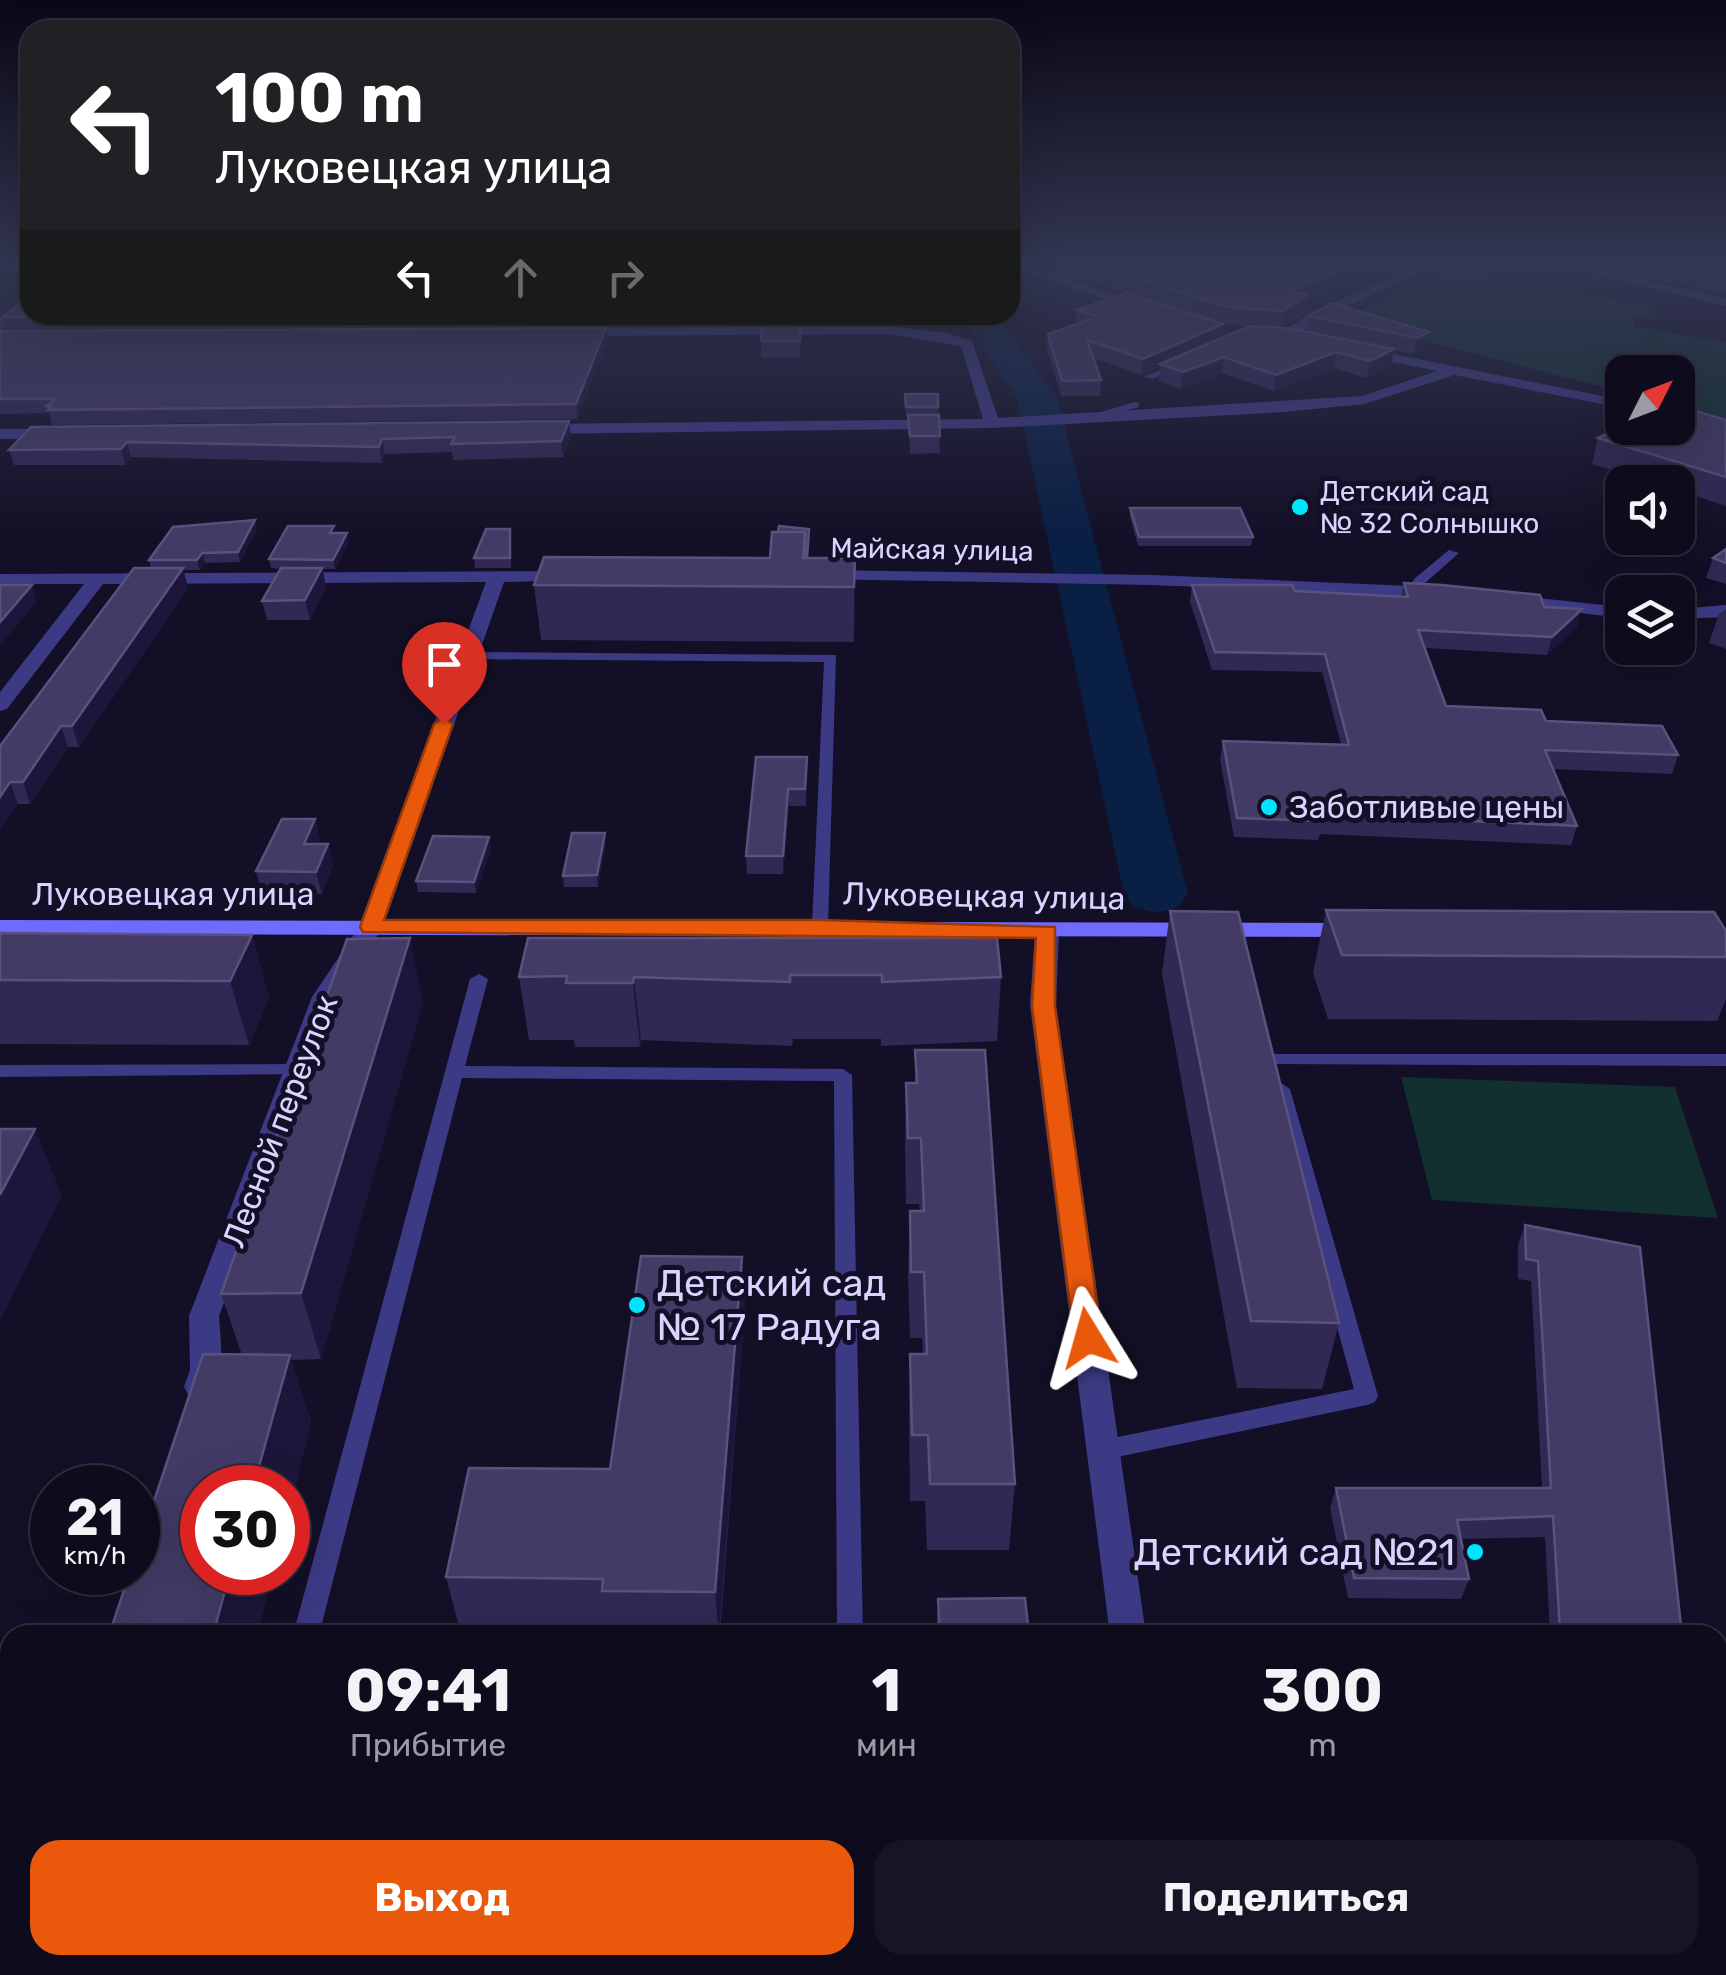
<!DOCTYPE html>
<html lang="ru">
<head>
<meta charset="utf-8">
<style>
	:root { --surface:#0e0b1c; --page:#171425; --text:#f1f3f6; --muted:#9b9ba3; --line:#2e2b3b; --accent:#ea580c }
	body { margin:0; font-family:Rubik,sans-serif; background:var(--page); color:var(--text); height:100vh; display:flex; flex-direction:column; font-size:38px; white-space:nowrap }
	* { box-sizing:border-box; margin:0 }
	p { font-size:32px; color:var(--muted) }
	.icon { flex:none; width:55px; height:55px; fill:none; stroke:currentColor; stroke-width:2; stroke-linecap:round; stroke-linejoin:round }
	.map { position:relative; flex:1; overflow:hidden }
	.sheet { position:absolute; left:0px; top:1625px; width:1728px; height:350px; display:flex; flex-direction:column; background:var(--surface); border-radius:30px 30px 0 0; box-shadow:0 10px 40px #0002,0 0 0 2px var(--line) }
	.sheet>* { flex:none }
	.banner { position:absolute; left:20px; top:20px; width:1000px; height:305px; border-radius:30px; box-shadow:0 10px 40px #0002,0 0 0 2px var(--line); background:#202124; color:#fff; overflow:hidden }
	.needle { width:65px; rotate:48deg }
	.fabs { position:absolute; left:1605px; top:355px; display:grid; gap:20px }
	.fabs a { display:grid; place-items:center; width:90px; height:90px; border-radius:20px; background:var(--surface); box-shadow:0 10px 40px #0002,0 0 0 2px var(--line); font-size:50px }
	.speed { position:absolute; left:30px; top:1465px; display:flex; gap:20px; font-size:50px; font-weight:700; text-align:center }
	.speed>* { display:grid; place-content:center; width:130px; height:130px; border-radius:50%; background:var(--surface); box-shadow:0 10px 40px #0002,0 0 0 2px var(--line); line-height:1 }
	.speed small { font-size:25px; font-weight:400 }
	.speed .limit { border:15px solid #d22; background:#fff; color:#111 }
	.pin { position:absolute; display:grid; place-items:center; width:85px; height:85px; color:#fff; margin:-102px -42px; border-radius:50% 50% 50% 0; rotate:-45deg; box-shadow:0 0 10px #0007 }
	.pin .icon { rotate:45deg }
	.me { position:absolute; width:110px; margin:-55px; rotate:352deg; stroke-linejoin:round; filter:drop-shadow(0 0 8px #0008) }
	.turn { display:flex; align-items:center; gap:35px; height:210px; padding:0 30px; font-size:45px }
	.turn .icon { width:130px; height:130px; stroke-width:2.5 }
	.turn b { display:block; font-size:70px; line-height:85px }
	.lanes { display:flex; align-items:center; height:95px; padding:0 30px; background:#0003; justify-content:center; gap:50px; direction:ltr }
	.lanes .off { opacity:.35 }
	.eta { display:flex; justify-content:space-evenly; align-items:center; height:170px; text-align:center }
	.eta b { font-size:60px; font-weight:700; line-height:70px }
	.primary-button { display:flex; gap:20px; margin-top:auto; padding:20px 30px }
	.primary-button a { flex:1; height:115px; border-radius:30px; background:var(--accent); color:#fff; font-size:40px; font-weight:700; line-height:115px; text-align:center }
	.primary-button a+a { background:var(--page); color:var(--text) }
	.map>svg:first-child { display:block }
</style>
</head>
<body>
<div class="map">
<svg width="1726" height="1975" viewBox="0 0 1726 1975">
	<rect width="100%" height="100%" fill="#130f26"/>
	<path fill="#12302f" d="M1459,264L1542,287L1654,307L1656,320L1634,318V326L1726,342V419L1678,406V372H1622V392L1342,319Z
		M1401,1077L1675,1087L1718,1218L1432,1200Z
		M455,1965H741V1975H453Z"/>
	<g fill="none" stroke-linecap="round" stroke-linejoin="round">
		<path stroke="#0a1f44" stroke-width="6" d="M0,314H4"/>
		<path fill="#0a1f44" fill-rule="evenodd" d="M961,315H997L1057,398L1188,894L1178,907L1156,913L1134,907L1124,894L1017,398Z"/>
		<path fill="#3d3a85" fill-rule="evenodd" d="M1181,360L1186,363L1184,365L1153,379L1144,377Z
			M1135,402L1139,403V407L1089,420L1084,417Z
			M1449,550L1459,553L1424,584L1419,593H1411L1409,590L1414,579Z
			M468,652L836,655L828,926L826,930L820,931L812,926L824,662L463,659L461,656Z
			M479,974L488,979L465,1066L843,1069L852,1075L863,1635H837L834,1081L462,1078L319,1635H293L470,979Z
			M1273,1054H1726V1066L1266,1064L1264,1060L1266,1056Z
			M297,1064L304,1066L306,1070L304,1074L0,1077V1065Z
			M1281,1083L1290,1089L1378,1396L1375,1402L1367,1405L1103,1460L1095,1457L1091,1450L1095,1443L1103,1440L1354,1389L1272,1089Z
			M309,1965H362L366,1975H313Z
			M839,1965H869V1975H839Z
			M1474,1965H1540L1544,1975H1478Z"/>
		<path fill="#3d3a85" fill-rule="evenodd" d="M0,263H30V267H0Z
			M1010,263H1021L1149,307L1138,310L1010,267Z
			M1425,263H1440L1324,317L1289,339L1277,336L1314,311Z
			M1546,263H1567L1726,298V306Z
			M30,295V306L0,330V319Z
			M888,326L947,333L972,341L998,418L1362,396L1437,371L1358,355L1356,352L1363,348L1622,400V408L1455,375L1364,404L1284,412L992,428L535,434L527,429L535,424L983,419L961,346L888,334L575,336L568,332L575,328Z
			M0,429H55L63,434L55,439H0Z
			M820,570L1153,575L1435,587L1444,592L1435,597L1153,585L814,579L811,575Z
			M570,571L576,572V580L504,582L383,927L338,997L219,1316C221,1345 225,1370 211,1396L200,1400L189,1396L184,1387L190,1370L189,1316L312,997L359,927L486,582L103,584L7,709L0,711V692L84,584H0V574Z
			M1509,595L1622,607V618L1503,604V596Z
			M1726,605V617L1678,619V609Z
			M1047,924L1059,931L1056,1005L1146,1635H1110L1030,1005L1035,931Z
			M10,1907V1965H17L15,1971L0,1975V1911Z
			M1152,1965H1194L1195,1975H1153Z"/>
		<path fill="#6f6bff" fill-rule="evenodd" d="M0,920L1356,923L1368,930L1356,937L0,934Z"/>
	</g>
	<path fill="#312854" d="M1032,263H1395L1307,300L1305,313L1281,328L1306,332L1309,316L1429,332L1425,348L1414,354L1394,350L1391,365L1367,378L1334,368L1274,391L1222,373L1181,389L1159,381L1160,366L1142,375L1093,358L1101,380L1100,396H1061L1047,349L1048,334L1076,325L1077,310L1222,338L1249,326L1226,324Z
		M1586,263H1726V295Z
		M30,315H618L614,326L7,329L3,317Z
		M722,315H857V325H800V357L761,358L762,325H723Z
		M606,328L608,341L577,419L52,425L49,413L0,414V331Z
		M905,394H938L940,453L910,454L908,416H906Z
		M1726,420V506L1678,490V482H1652L1592,464L1598,438Z
		M31,427L571,436L563,457L453,460L452,452L385,454L382,463L131,457L125,465H14L9,450Z
		M1130,508L1253,537L1251,546H1138L1130,517Z
		M257,529L240,562L205,563L200,570H183L188,588L79,747H68L30,804H18L0,830V746L151,568L149,560Z
		M510,529L511,568H475L474,558Z
		M335,533L349,542L335,569H323L326,587L310,620H267L262,601L280,569L271,568L269,559Z
		M809,539L808,558H855L854,642L541,640L534,585L770,558Z
		M1726,549V584L1706,578L1713,558Z
		M1404,583L1544,607L1577,627L1547,655L1425,648L1446,706L1546,721L1678,755L1672,774L1553,769L1577,826L1571,845L1320,834L1318,840L1234,837L1220,759L1223,741L1341,744L1322,672L1212,670L1190,602L1192,585L1401,597Z
		M1726,609V649L1709,643L1719,614Z
		M807,757L806,806H789L783,874H747L746,856Z
		M315,819L320,841L319,844H328L333,866L322,894H262L256,871Z
		M489,837L491,848L476,893L418,892L416,881Z
		M606,844L598,887H564L563,876Z
		M1326,910L1726,931V999L1717,1021L1328,1019L1313,973Z
		M1170,911L1339,1323L1322,1389L1237,1388L1162,974Z
		M0,933L252,935L269,998L249,1045L0,1044Z
		M528,938L1001,977L997,1041L881,1046V1039H793L792,1046L641,1040L640,1047H575L574,1040H529L519,977Z
		M423,1001L321,1359L291,1360L311,1422L288,1515V1488L273,1572L257,1635H109L242,1355L221,1294Z
		M915,1050L1015,1484L1009,1550H927L925,1501H910L909,1420L910,1354H923L922,1338H910L908,1277L910,1211H920L919,1204H906L905,1149L906,1083H915Z
		M1525,1225L1682,1635H1550L1545,1537L1461,1539L1469,1579L1461,1599L1348,1598L1330,1508L1336,1488H1542L1531,1281L1518,1279V1245Z
		M742,1257L745,1304L720,1635H609L607,1624L458,1623L446,1577L610,1469Z
		M938,1599L1029,1635H936Z
		M26,1965H298L303,1975H33Z
		M933,1965H1052L1051,1968L1043,1969L1044,1975H934Z
		M1283,1965H1428L1430,1975H1285Z"/>
	<path fill="#1d163a" d="M1358,263H1395L1307,300L1305,313L1280,328L1283,311L1290,291Z
		M1223,324L1222,339L1160,364V366L1142,375L1143,359Z
		M606,328L608,341L577,419L576,404Z
		M1429,332L1425,348L1414,354L1417,338Z
		M1394,349L1391,365L1367,378L1370,361Z
		M1336,352L1334,368L1274,391L1276,375Z
		M1224,357L1222,373L1181,389L1183,372Z
		M569,421L571,436L563,457L561,441Z
		M382,439L385,454L382,463L379,447Z
		M127,442L131,457L125,465L121,449Z
		M255,520L257,529L240,562L238,552Z
		M347,533L349,542L335,569L333,560Z
		M202,553L205,563L200,570L197,560Z
		M855,558V612L854,642V587Z
		M183,568L188,588L79,747L72,726Z
		M322,568L326,587L310,620L305,600Z
		M32,585L37,601L0,646V622Z
		M1582,609L1577,627L1547,655L1552,637Z
		M61,726L68,747L30,804L23,782Z
		M10,782L18,804L0,830V797Z
		M788,789L789,806L783,874V856Z
		M315,819L320,841L309,866L304,844Z
		M605,833L606,844L598,887L597,875Z
		M489,837L491,848L476,893L474,882Z
		M328,844L333,866L322,894L316,872Z
		M252,935L269,998L249,1045L230,981Z
		M410,938L423,1001L321,1359L301,1293Z
		M634,977L641,1040L640,1047L633,983Z
		M35,1129L62,1195L0,1321V1195Z
		M742,1257L745,1304L719,1635L715,1592Z
		M290,1355L311,1422L288,1515V1488H253Z
		M230,1572H273L257,1635H213Z
		M296,1965H298L303,1975H294Z"/>
	<path fill="#433a66" stroke="#5a527e" stroke-width="2.5" d="M1086,263H1358L1290,291L1307,295L1283,311L1228,307Z
		M1663,263H1726V277Z
		M1126,293L1223,324L1143,359L1087,340L1101,380L1062,381L1048,334L1098,317L1077,310Z
		M1332,303L1429,332L1417,338L1309,316Z
		M19,304H30V315H329L3,317Z
		M800,324V341H761L762,325Z
		M1250,326L1286,328L1394,349L1370,361L1336,352L1276,375L1224,357L1183,372L1160,364Z
		M606,328L576,404L48,410L51,406H47L55,399H0V331Z
		M905,394H938V407H906Z
		M1678,406L1726,420V477L1598,438L1622,426V428H1678Z
		M908,415H939L940,436H910Z
		M569,421L561,441L451,444L455,437L382,439L379,447L127,442L121,449L9,450L31,427Z
		M1130,508H1240L1253,537H1139Z
		M255,520L238,552L202,553L197,560H149L173,527Z
		M288,526H334L330,533H347L333,560L269,559Z
		M779,526L809,529L807,558H805V532H778Z
		M486,529H510V558H474Z
		M772,532H805L803,558H855L854,587L534,585L544,557L770,558Z
		M1726,549V563L1713,558Z
		M134,568H183L72,726H61L23,782H10L0,797V746Z
		M281,568H322L305,600L262,601Z
		M1404,583L1442,585L1540,595L1544,607L1582,609L1552,637L1418,630L1446,706L1541,710L1546,721L1662,726L1678,755L1545,750L1577,826L1320,814L1322,821L1237,818L1223,741L1349,745L1325,654L1215,652L1192,585H1292L1295,591L1408,597Z
		M0,585H32L0,622Z
		M756,757H807L805,789H788L783,856H746Z
		M282,819H315L304,844H328L316,872L256,871Z
		M572,833H605L597,875L563,876Z
		M433,836L489,837L474,882L416,881Z
		M1326,910L1714,912L1726,931V957L1342,955Z
		M1170,911L1238,912L1339,1323L1251,1321Z
		M0,933L252,935L230,981L0,980Z
		M410,938L301,1293L221,1294L347,939Z
		M528,938H997L1001,977L882,982V975H790V982L634,977L633,983H566L567,976L519,977Z
		M915,1050H985L1015,1484H930L928,1435H912L910,1354H927L924,1272H911L910,1211H924L921,1138H908L906,1083H917Z
		M0,1129H35L0,1195Z
		M1525,1225L1640,1247L1682,1635H1582L1560,1630L1553,1516L1457,1520L1469,1579L1354,1578L1336,1488H1551L1538,1261L1526,1259Z
		M641,1256L742,1257L715,1592L602,1591L603,1579L446,1577L469,1468L610,1469Z
		M203,1354L290,1355L253,1488H202V1572H230L213,1635H109L130,1572H138V1549Z
		M1025,1598L1029,1635H940L938,1599Z
		M41,1965H296L294,1975H37Z
		M938,1965H1043L1044,1975H938Z
		M1314,1965H1428L1430,1975H1316Z"/>
	<linearGradient id="sky" x2="0" y2="1"><stop stop-color="#0a0815"/><stop offset="0.49" stop-color="#333752"/><stop offset="1" stop-color="#333752" stop-opacity="0"/></linearGradient>
	<rect width="1726" height="539" fill="url(#sky)"/>
	<path fill="#ea580c" stroke="#983908" stroke-width="2.5" d="M444,718L453,724L384,920H820L1055,927V1006L1102,1338L1098,1346H1078L1074,1338L1032,1006L1036,938L363,932L360,927L434,724Z"/>
	<g fill="#00e5ff" stroke="#130f26" stroke-width="4">
		<circle cx="1300" cy="507" r="10"/>
		<circle cx="1269" cy="807" r="10"/>
		<circle cx="637" cy="1305" r="10"/>
		<circle cx="1475" cy="1552" r="10"/>
	</g>
	<g text-anchor="middle" stroke-width="10" stroke-linejoin="round" paint-order="stroke">
		<g font-size="28" fill="#d9d4ff" stroke="#130f26" text-anchor="start">
			<text x="1320" y="501">Детский сад<tspan x="1320" dy="32">№ 32 Солнышко</tspan></text>
		</g>
		<g font-size="28" fill="#d9d4ff" stroke="#130f26">
			<text transform="translate(932 549) rotate(1)" y="10">Майская улица</text>
		</g>
		<g font-size="32" fill="#d9d4ff" stroke="#130f26" text-anchor="start">
			<text x="1289" y="818">Заботливые цены</text>
		</g>
		<g font-size="32" fill="#d9d4ff" stroke="#130f26">
			<text x="173" y="905">Луковецкая улица</text>
			<text transform="translate(984 896) rotate(1)" y="11">Луковецкая улица</text>
			<text transform="translate(280 1121) rotate(-69)" y="11">Лесной переулок</text>
		</g>
		<g font-size="38" fill="#d9d4ff" stroke="#130f26" text-anchor="start">
			<text x="657" y="1296">Детский сад<tspan x="657" dy="44">№ 17 Радуга</tspan></text>
			<text x="1455" y="1565" text-anchor="end">Детский сад №21</text>
		</g>
	</g>
</svg>
<div class="fabs">
<a><svg class="needle" viewBox="-14 -14 28 28"><path d="M0-13l5 13h-10z" fill="#e53935"/><path d="M0 13l5-13h-10z" fill="#9b9ba3"/></svg></a>
<a><svg class="icon" aria-label="sound" viewBox="0 0 24 24"><path d="M4 9h4l5-4v14l-5-4H4zM17 9q2 3 0 6"/></svg></a>
<a><svg class="icon" aria-label="layers" viewBox="0 0 24 24"><path d="M12 4l9 5-9 5-9-5zM3 14l9 5 9-5"/></svg></a>
</div>
<div class="speed"><div>21<small>km/h</small></div><div class="limit">30</div></div>
<div class="pin" style="left:444px;top:724px;background:#d93025"><svg class="icon" aria-label="arrive" viewBox="0 0 24 24"><path d="M6 21V4h12l-3 4 3 4H6"/></svg></div>
<svg class="me" style="left:1088px;top:1338px" viewBox="-20 -20 40 40"><path d="M0-17L14 15 0 8-14 15z" fill="#ea580c" stroke="#fff" stroke-width="4"/></svg>
<div class="banner">
<div class="turn"><svg class="icon" aria-label="left" viewBox="0 0 24 24"><path d="M17 20v-9H6M10 6l-5 5 5 5"/></svg><div><b>100 m</b>Луковецкая улица</div></div>
<div class="lanes"><svg class="icon" aria-label="left" viewBox="0 0 24 24"><path d="M17 20v-9H6M10 6l-5 5 5 5"/></svg><svg class="icon off" aria-label="ahead" viewBox="0 0 24 24"><path d="M12 20V5M6 11l6-6 6 6"/></svg><svg class="icon off" aria-label="right" viewBox="0 0 24 24"><path d="M7 20v-9h11M14 6l5 5-5 5"/></svg></div>
</div>
<section class="sheet">
<div class="eta">
<div><b>09:41</b><p>Прибытие</p></div>
<div><b>1</b><p>мин</p></div>
<div><b>300</b><p>m</p></div>
</div>
<div class="primary-button"><a>Выход</a><a>Поделиться</a></div>
</section>
</div>
</body>
</html>
